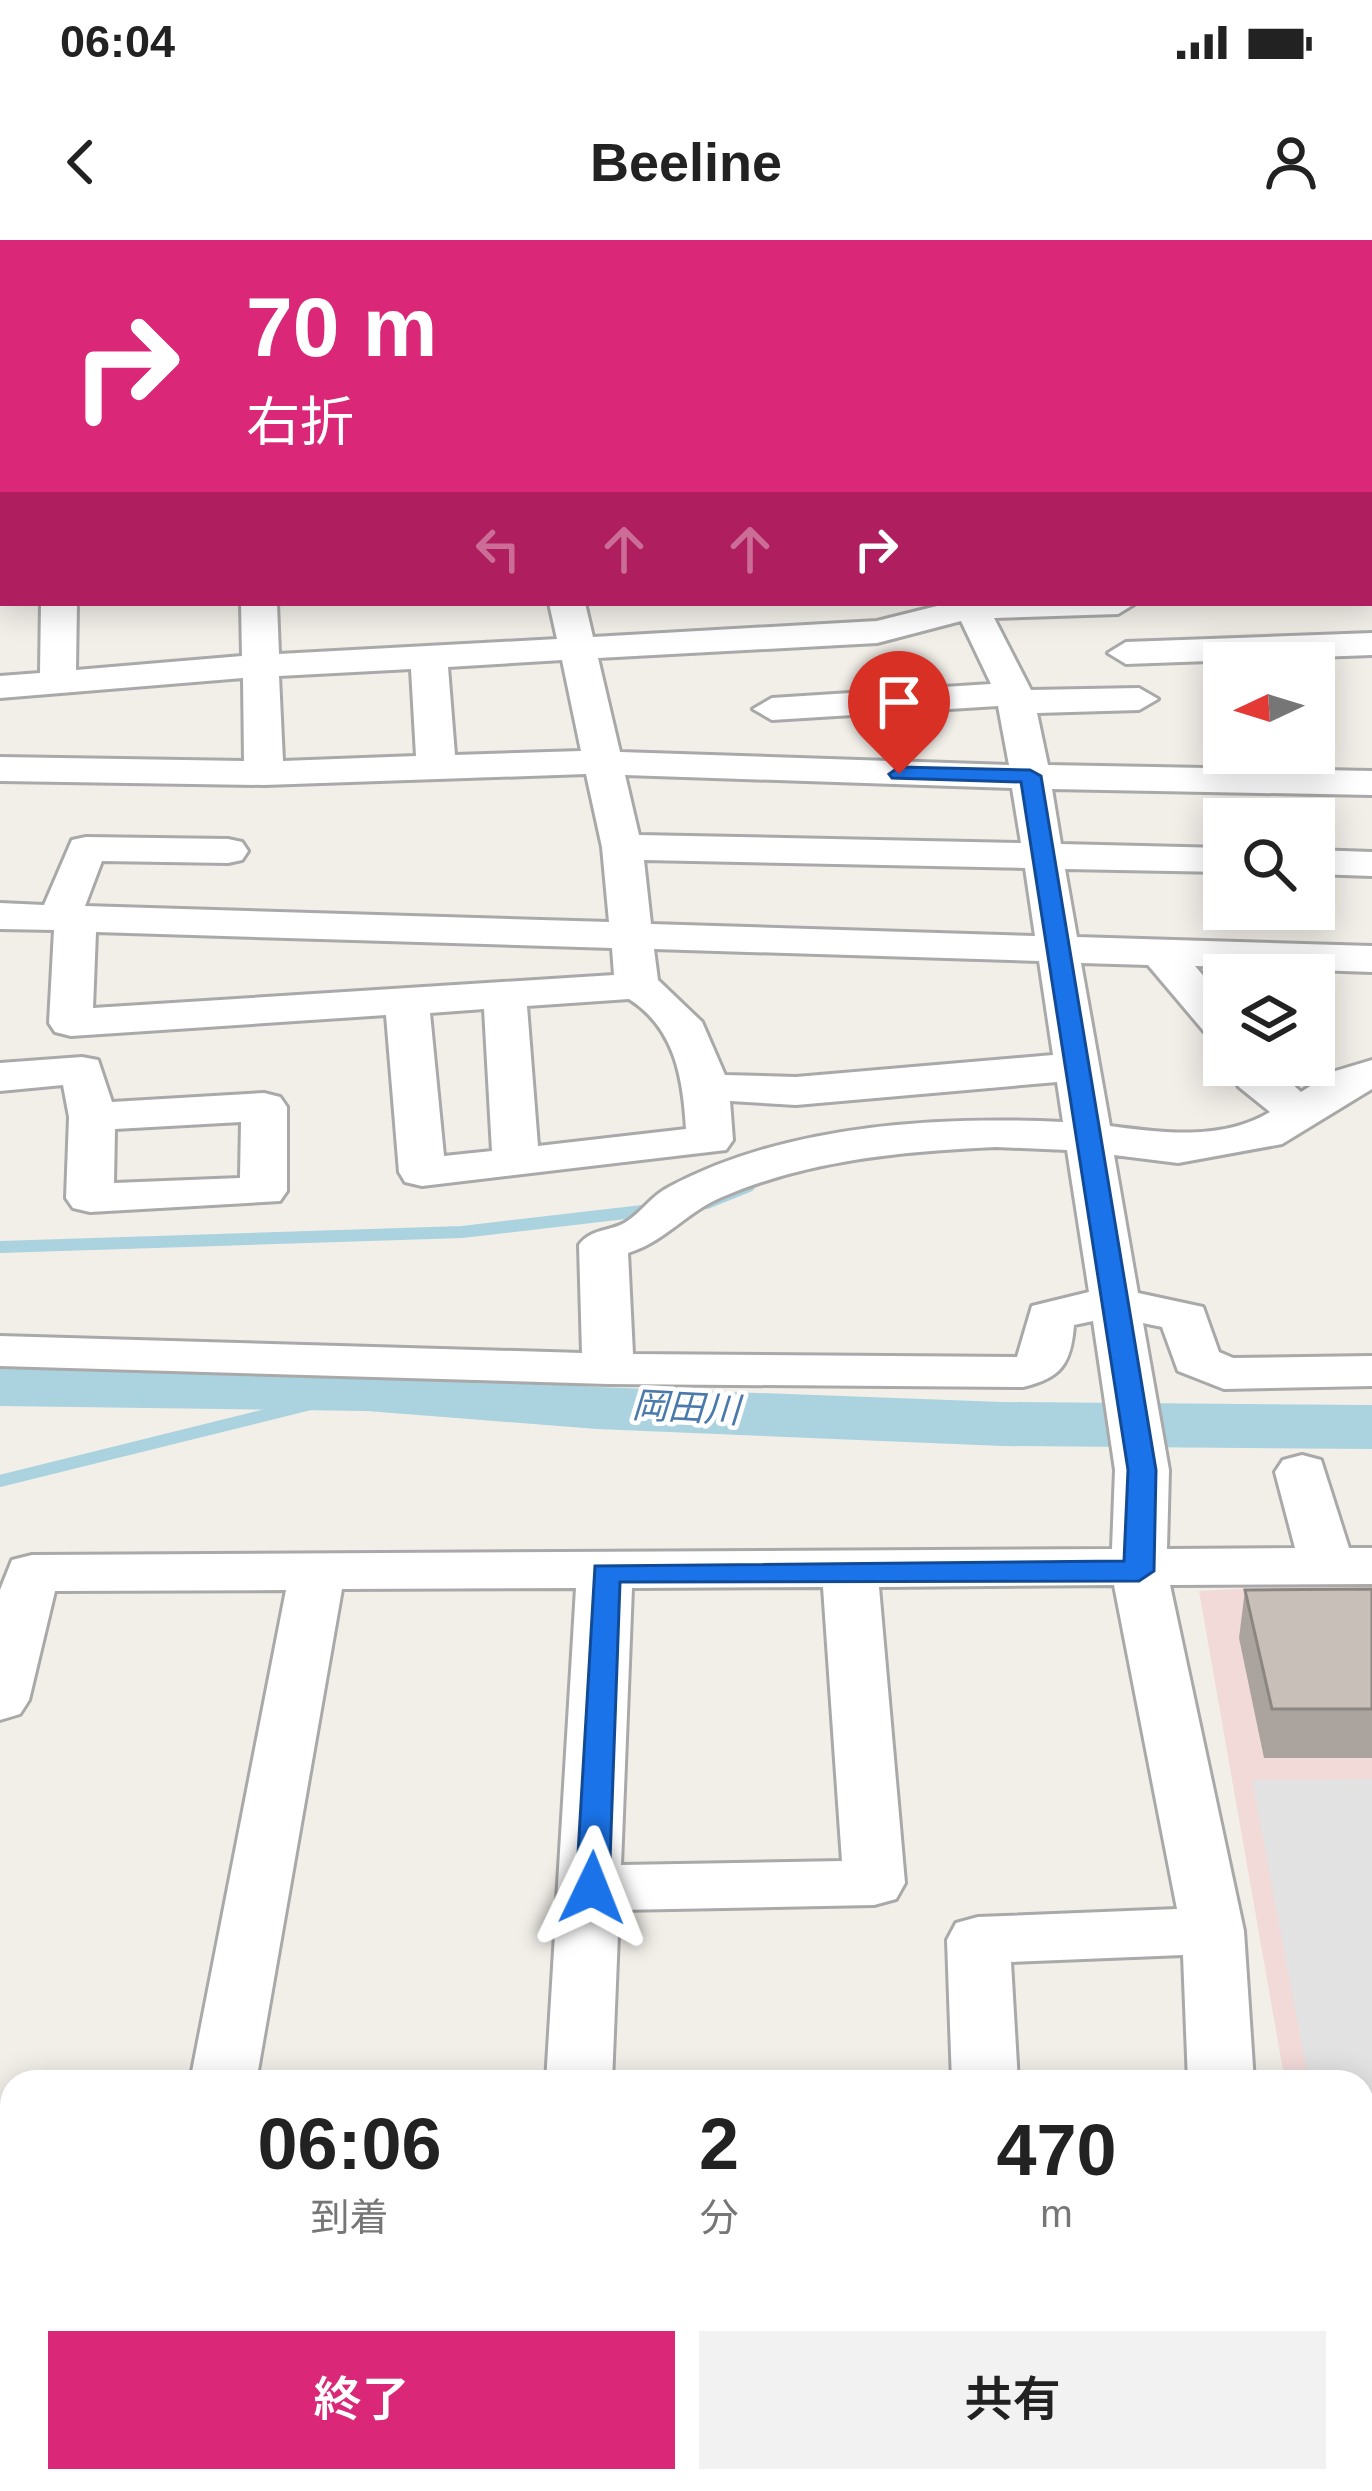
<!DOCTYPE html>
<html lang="ja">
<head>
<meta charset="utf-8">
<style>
	:root { --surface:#fff; --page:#f2f2f2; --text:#222; --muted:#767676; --accent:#db2777 }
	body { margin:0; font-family:Arial,"Noto Sans JP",sans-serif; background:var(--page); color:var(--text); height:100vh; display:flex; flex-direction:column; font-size:45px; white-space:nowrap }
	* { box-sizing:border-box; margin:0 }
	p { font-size:39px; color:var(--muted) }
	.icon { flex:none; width:66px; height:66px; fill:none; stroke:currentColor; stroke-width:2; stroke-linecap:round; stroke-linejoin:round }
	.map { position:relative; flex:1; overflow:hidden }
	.panel { position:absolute; left:0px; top:1830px; width:1374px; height:423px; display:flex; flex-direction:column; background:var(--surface); border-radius:36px 36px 0 0; box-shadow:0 6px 30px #0003 }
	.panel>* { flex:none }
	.hud { position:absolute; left:0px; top:0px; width:1374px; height:366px; box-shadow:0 6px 30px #0003; background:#db2777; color:#fff; overflow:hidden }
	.needle { width:78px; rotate:266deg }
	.buttons { position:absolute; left:1203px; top:402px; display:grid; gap:24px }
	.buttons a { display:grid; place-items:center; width:132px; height:132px; border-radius:0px; background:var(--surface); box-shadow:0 6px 30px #0003; font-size:60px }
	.pin { position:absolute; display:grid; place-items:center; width:102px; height:102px; color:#fff; margin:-123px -51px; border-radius:50% 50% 50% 0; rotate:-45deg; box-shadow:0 0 12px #0007 }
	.pin .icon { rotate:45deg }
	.me { position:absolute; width:132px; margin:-66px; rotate:2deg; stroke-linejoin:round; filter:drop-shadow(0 0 9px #0008) }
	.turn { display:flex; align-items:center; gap:42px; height:252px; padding:0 48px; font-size:54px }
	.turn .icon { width:156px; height:156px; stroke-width:2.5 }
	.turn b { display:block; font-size:84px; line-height:102px }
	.lanes { display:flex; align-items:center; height:114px; padding:0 48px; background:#0003; justify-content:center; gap:60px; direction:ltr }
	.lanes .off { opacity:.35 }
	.eta { display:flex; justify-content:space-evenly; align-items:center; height:204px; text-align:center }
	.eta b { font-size:72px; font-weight:600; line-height:84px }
	.button { display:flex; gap:24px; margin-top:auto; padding:24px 48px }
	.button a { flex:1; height:138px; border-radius:0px; background:var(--accent); color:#fff; font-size:48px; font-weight:600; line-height:138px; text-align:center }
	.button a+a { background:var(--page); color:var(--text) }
	.status { display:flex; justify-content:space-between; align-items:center; height:84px; padding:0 60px; background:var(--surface); direction:ltr }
	.status svg { height:33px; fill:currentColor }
	header { display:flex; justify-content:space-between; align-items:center; height:156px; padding:0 48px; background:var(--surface); font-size:54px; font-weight:600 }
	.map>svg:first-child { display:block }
</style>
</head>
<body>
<div class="status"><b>06:04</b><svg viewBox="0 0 49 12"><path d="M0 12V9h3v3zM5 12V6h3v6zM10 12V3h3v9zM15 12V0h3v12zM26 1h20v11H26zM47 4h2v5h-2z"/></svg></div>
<header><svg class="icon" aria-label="back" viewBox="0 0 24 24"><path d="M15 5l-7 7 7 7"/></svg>Beeline<svg class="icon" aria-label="person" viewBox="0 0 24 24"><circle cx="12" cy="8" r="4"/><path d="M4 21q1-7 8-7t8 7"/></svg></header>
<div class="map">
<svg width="1372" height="2251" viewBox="0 0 1372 2251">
	<rect width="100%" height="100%" fill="#f2efe9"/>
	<path fill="#f2dad9" d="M1372,1342V1872H1362V1842H1285L1199,1351Z"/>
	<path fill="#e2e2e2" d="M1372,1539V1857L1362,1856V1842H1309L1252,1540Z"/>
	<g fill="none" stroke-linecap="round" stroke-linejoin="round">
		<path stroke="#aad3df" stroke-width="12" d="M707,963L749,946
			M0,1007L462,992L651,970
			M0,1241L367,1150"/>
		<path fill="#aad3df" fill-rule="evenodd" d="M0,1124L367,1129L597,1147L1002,1162L1372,1165V1209L1002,1206L597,1189L367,1171L0,1166Z"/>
		<g stroke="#a9a9a9" stroke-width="6">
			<path id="minor" d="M36,0H116L34,3Z
				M258,0H286L257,3Z
				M553,0H581V3H553Z
				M1039,0H1067L1068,3H1040Z
				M1211,0H1240L1242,3H1213Z
				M0,5H3V21H0Z
				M1371,27H1372V45H1371Z
				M1371,195H1372V215H1371Z
				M0,218H3V238H0Z
				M1371,333H1372V353H1371Z
				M41,363H77L76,430L242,416L241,363H277L279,414L557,399L549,363H585L593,397L877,381L949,363H1136L1118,374L994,378L1031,450L1139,448L1158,459L1139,470L1037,473L1048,525L1372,531V555L1052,549L1061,604L1224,608V632L1065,629L1077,697L1372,706V732L1195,726L1224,760V800L1208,796L1148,725L1081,723L1110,886C1162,893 1222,901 1270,872L1239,847L1227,825H1271L1301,852L1332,832L1372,820V849L1282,904L1178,923L1114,915L1138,1053L1203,1067L1219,1112L1233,1118L1372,1116V1146L1224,1149L1178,1131L1162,1087L1143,1083L1169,1230L1167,1309L1295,1308L1275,1232L1283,1220L1302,1215L1321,1220L1349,1308H1372V1344L1170,1345L1244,1691L1254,1842H1188L1183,1715L1011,1722L1018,1842H952L947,1700L956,1683L978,1677L1177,1669L1114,1345L879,1347L905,1643L896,1659L874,1665L619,1670L612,1842H546L576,1348L342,1349L256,1842H190L286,1350L55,1351L29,1460L20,1474L0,1480V1350L12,1320L32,1315L1112,1309L1115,1230L1093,1081L1074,1085C1071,1124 1061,1138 1023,1147L608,1144L0,1126V1096L582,1113L579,1005C591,988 610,992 626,982C642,972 652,955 669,947C785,885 934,876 1063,882L1057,842L796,865L730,861L733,900L726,910L422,946L405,942L399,932L386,775L71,796L55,792L49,783L54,690L0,689V663L44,665L72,600L86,597L228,599L242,602L248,611L242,620L228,623L102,621L85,666L609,682L602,607L586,534L264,545L0,541V517L244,521L243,438L0,458V436L40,433ZM961,381L991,444L772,458L753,469L772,480L998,466L1009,525L620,512L598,418L877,403ZM562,420L581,511L455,515L448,427ZM411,429L416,516L283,521L279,436ZM625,535L1012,548L1021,603L639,595ZM644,620L1025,628L1035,696L651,684ZM96,692L612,708L614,735L93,768ZM654,709L1039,721L1053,815L796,837L725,835L702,782L658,740ZM629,759C675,788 683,838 686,889L538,906L527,766ZM484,769L492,911L444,916L430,773ZM996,907L1067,910L1089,1052L1032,1066L1017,1117L633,1114L628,1013C666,1001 686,972 722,957C808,920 904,911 996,907ZM823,1347L842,1621L621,1625L632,1348Z
				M1372,393V415L1126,424L1108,413L1126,402Z
				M1314,610L1372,612V636L1314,634Z
				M82,817L98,820L112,862L264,853L280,857L287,867V951L280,961L90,972L73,968L66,958L69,877L63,845L0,851V823ZM241,882L240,938L114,943L115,889Z
				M1362,1901H1372V1955H1362Z
				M0,1921H12V1975H0Z
				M125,2241H199L198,2251H124Z
				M529,2241H603V2251H529Z
				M1237,2241H1311L1312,2251H1238Z"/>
		</g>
		<g stroke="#a06b00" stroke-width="6">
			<path id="major" d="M781,0H815V3H781Z
				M0,59L3,60V82L0,81Z
				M1371,134H1372V156H1371Z"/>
		</g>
		<use href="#minor" fill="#fff" fill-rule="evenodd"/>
		<use href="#major" fill="#fcd6a4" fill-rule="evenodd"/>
	</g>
	<path fill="#aba49e" d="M1372,1349V1518H1264L1239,1398L1245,1350Z"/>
	<path fill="#c7bfb8" stroke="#8b8681" stroke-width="3" d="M1372,1349V1469H1272L1245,1350Z"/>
	<path fill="#1a73e8" stroke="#114b97" stroke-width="3" d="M899,527L1030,530L1041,536L1156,1230L1154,1331L1139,1341L620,1342L609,1648L592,1660L576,1648L595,1326L1124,1321L1128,1230L1021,542L892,538L889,534Z"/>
	<g text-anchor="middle" stroke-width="9" stroke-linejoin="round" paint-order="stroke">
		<g font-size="36" font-style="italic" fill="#4a7aab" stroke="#fff">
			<text transform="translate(686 1167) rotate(3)" y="13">岡田川</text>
		</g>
	</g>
</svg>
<div class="buttons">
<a><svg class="needle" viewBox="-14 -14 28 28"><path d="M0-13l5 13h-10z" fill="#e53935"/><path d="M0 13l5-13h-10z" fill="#767676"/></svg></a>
<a><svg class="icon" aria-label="search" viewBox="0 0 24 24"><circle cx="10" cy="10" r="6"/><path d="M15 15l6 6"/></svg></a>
<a><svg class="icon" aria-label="layers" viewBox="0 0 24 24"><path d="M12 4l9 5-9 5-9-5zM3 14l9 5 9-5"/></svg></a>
</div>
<div class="pin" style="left:899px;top:534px;background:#d93025"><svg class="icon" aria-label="arrive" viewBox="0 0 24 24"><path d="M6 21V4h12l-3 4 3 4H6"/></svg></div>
<svg class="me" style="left:592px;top:1648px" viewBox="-20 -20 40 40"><path d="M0-17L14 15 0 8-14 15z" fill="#1a73e8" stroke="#fff" stroke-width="4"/></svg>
<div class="hud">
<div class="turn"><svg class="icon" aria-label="right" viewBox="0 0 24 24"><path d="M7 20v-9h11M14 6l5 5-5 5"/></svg><div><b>70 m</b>右折</div></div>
<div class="lanes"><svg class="icon off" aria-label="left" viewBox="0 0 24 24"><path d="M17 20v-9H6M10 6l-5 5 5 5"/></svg><svg class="icon off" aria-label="ahead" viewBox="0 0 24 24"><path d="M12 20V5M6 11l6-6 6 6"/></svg><svg class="icon off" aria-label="ahead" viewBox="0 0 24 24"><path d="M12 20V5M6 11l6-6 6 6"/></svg><svg class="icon" aria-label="right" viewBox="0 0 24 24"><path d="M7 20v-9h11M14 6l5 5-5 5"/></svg></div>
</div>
<section class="panel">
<div class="eta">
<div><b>06:06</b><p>到着</p></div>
<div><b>2</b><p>分</p></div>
<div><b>470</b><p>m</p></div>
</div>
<div class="button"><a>終了</a><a>共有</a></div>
</section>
</div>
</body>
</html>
